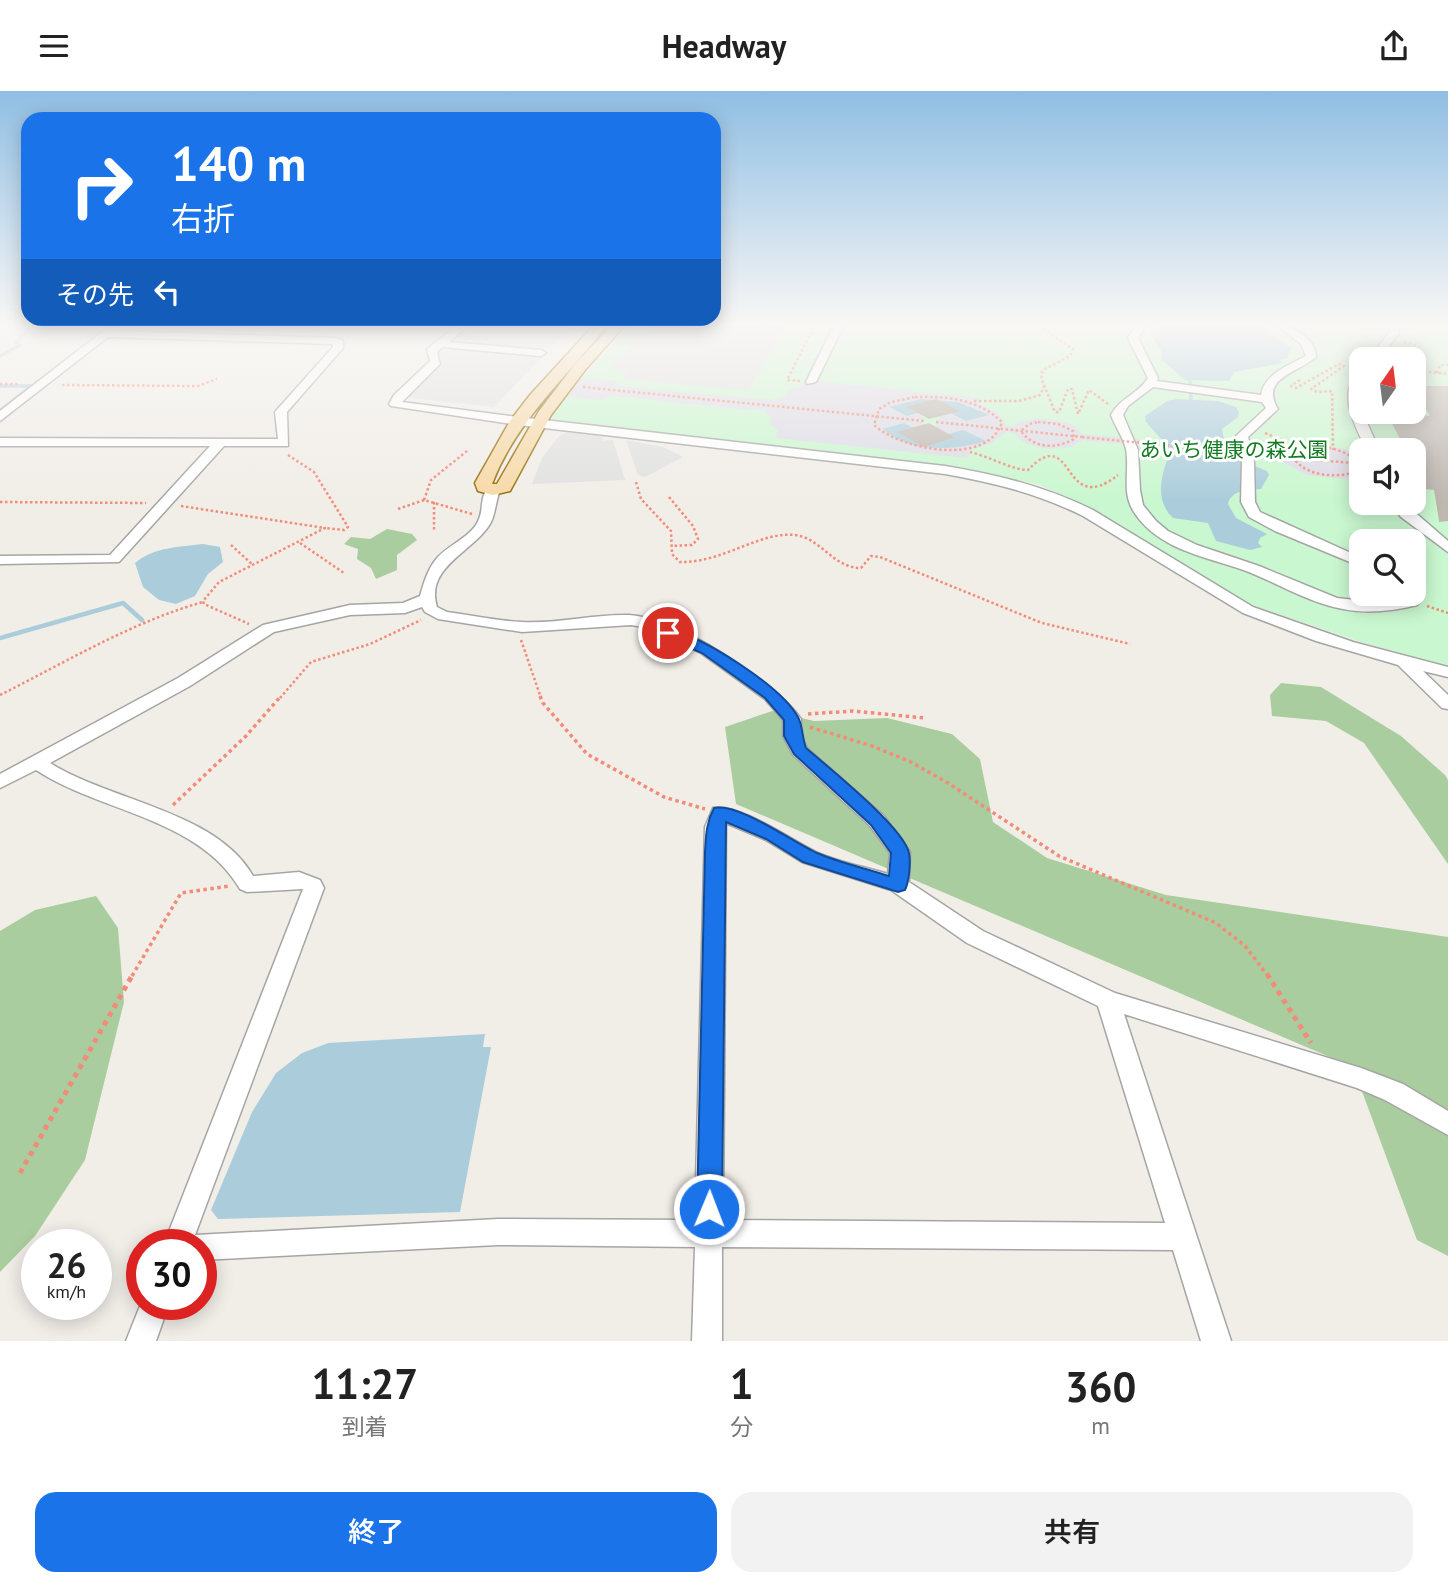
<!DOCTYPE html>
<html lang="ja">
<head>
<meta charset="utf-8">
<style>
	:root { --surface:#fff; --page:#f2f2f2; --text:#222; --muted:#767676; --accent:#1a73e8 }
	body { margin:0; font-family:"PT Sans","Noto Sans JP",sans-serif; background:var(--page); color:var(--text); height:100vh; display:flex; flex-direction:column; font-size:26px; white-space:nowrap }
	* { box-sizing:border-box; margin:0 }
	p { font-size:23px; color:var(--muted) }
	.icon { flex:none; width:38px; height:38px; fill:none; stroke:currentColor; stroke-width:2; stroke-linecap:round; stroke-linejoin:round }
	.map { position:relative; height:1250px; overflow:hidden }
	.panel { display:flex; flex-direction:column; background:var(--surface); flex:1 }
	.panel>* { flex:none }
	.banner { position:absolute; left:21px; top:21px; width:700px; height:214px; border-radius:21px; box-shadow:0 4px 18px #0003; background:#1a73e8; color:#fff; overflow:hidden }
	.needle { width:46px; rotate:14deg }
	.fabs { position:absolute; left:1349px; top:256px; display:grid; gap:14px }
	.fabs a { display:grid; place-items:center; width:77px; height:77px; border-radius:14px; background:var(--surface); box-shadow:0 4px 18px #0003; font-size:35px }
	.speed { position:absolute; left:21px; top:1138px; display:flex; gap:14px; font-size:35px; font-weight:700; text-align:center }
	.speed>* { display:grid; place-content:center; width:91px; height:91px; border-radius:50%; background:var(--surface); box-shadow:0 4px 18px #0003; line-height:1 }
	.speed small { font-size:18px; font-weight:400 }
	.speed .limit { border:10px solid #d22; background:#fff; color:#111 }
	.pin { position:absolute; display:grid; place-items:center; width:60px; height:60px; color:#fff; margin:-30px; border:4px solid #fff; border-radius:50%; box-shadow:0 2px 7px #0007 }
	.me { position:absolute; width:77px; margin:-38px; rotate:1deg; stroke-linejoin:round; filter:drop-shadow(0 0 5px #0008) }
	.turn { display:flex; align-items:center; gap:24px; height:147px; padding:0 35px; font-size:32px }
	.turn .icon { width:91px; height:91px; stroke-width:2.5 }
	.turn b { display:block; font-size:49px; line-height:60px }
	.then { display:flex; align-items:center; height:66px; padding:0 35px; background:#0003; gap:14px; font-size:26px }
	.eta { display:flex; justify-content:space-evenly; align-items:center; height:119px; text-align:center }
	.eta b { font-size:42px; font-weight:600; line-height:49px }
	.primary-button { display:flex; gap:14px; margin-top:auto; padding:14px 35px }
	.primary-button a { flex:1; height:80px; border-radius:21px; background:var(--accent); color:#fff; font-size:28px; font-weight:600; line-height:80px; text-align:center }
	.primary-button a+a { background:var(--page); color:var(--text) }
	header { display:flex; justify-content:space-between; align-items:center; height:91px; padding:0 35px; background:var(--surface); font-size:32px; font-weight:600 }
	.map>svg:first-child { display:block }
</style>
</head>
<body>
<header><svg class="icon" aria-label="menu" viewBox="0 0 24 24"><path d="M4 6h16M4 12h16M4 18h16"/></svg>Headway<svg class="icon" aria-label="share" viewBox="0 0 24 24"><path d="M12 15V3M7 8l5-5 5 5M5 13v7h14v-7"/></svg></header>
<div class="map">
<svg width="1448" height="1250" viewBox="0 0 1448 1250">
	<rect width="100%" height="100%" fill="#f1eee8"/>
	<path fill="#aacd9f" d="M387,438L412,443L417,449L397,464V479L376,488L371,477L357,468L358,458L344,453L351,446L370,448Z
		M1281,592L1321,596L1401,645L1445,684L1448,689V773L1364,652L1326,630L1272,625L1270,604Z
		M772,620L814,630L887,627L952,643L980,668L993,731L1047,767L1166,804L1448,846V1165L1417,1149L1353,976L736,713L725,636Z
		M96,805L118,837L124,911L85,1069L35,1145L0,1181V840L35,819Z"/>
	<path fill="#c9f7cf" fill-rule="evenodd" d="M630,234H1448V575L1358,550L1252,514L1074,409L1040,394L950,375L552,329L551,322ZM1362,268H1414V320H1362ZM1362,359H1414V411H1362ZM1362,450H1414V502H1362Z"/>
	<path fill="#e1e1e1" d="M469,234H573L494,316L403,306L439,272L442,267L435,260Z
		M648,234H787L748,300L622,288L628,279L610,278Z
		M567,341L604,345L602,350L613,349L625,389L532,393L542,367L559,345Z
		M626,349L663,356L683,366L645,386L638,384Z"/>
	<path fill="#dddce6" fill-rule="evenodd" d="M582,287L615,290L620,295L772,309L785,305L789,299L802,296L805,289L979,307L978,312L999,323L1007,335L1014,336L1017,331L1034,328H1047L1069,332L1077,337L1082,343L1275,361L1285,353L1310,351L1356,361L1361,360V390L1307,384L1277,368L1083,349L1071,356L1049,358L1026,353L1014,342L1006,341L990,353L971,358L968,367L775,347L778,339L769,333L772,327L764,320L612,305L601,309L565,306ZM890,315L988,324L966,330L951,322L940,325L936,333L937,338L946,343L985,350L950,357L901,350L889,344L922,334L924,328L919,322L907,325Z"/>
	<path fill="#abcddb" d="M1171,234H1265V238L1291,257L1287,267L1280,269L1282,272L1234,281L1229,290L1185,289L1162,269C1164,256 1153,252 1151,241Z
		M921,308L958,311L989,324L966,330L939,316L907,325L889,316Z
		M1177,308L1218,310L1236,316L1239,321L1238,326L1222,338C1226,366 1244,370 1267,380L1269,384L1261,398C1248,399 1232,398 1228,413L1236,427L1267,443L1260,447L1258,452L1262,456L1250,459L1216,450L1208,432L1173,427C1153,408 1162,381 1171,359L1146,331L1145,325L1167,310Z
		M904,332L933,347L963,339L986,350C955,360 909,362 883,338Z
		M203,453L220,456L223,471L208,483L195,505L176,513L159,509L143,496L135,472C154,456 179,456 203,453Z
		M485,943L483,956H491L460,1121L218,1128L211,1119L252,1021L276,982L302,962L328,952Z"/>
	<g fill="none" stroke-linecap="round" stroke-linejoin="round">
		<path stroke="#abcddb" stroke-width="3.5" d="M0,265L20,254L16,252L33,234
			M1190,290L1191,308
			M0,295H31L0,320"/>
		<path stroke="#abcddb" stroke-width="4.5" d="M0,547L123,512L142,529"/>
	</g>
	<path fill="#beb8b1" stroke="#c2b6ab" stroke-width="2" d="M1414,296H1448V429L1440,430L1435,398L1414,396V359H1407L1393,332L1398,330L1394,323L1432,326Z
		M936,309L957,320L929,327L909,316Z
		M929,333L952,346L924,355L900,341Z"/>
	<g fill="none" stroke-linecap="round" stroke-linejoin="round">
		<g stroke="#a5a5a5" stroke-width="3">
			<path id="minor" d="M111,234L119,236L115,240L338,247L343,250V257L287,321L288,355H224L119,471L0,473V465L110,464L210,355H0V347L278,348L275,321L333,256V253L108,246L0,330V320Z
				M458,234H469L449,251L541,259L546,262L541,265L442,256L437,261L440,273L402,311L518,326L945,375C998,384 1044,395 1093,419L1253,516L1353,551L1448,576V586L1423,580L1448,604V618L1442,617L1398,574L1316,550L1243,522L1083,425C1037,402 995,392 945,383L518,334L391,315L389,313L394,304L430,270L427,258Z
				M834,234H844L816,291L807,293L806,291Z
				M1136,234H1146L1138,247L1158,287L1157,290L1261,304C1264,283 1289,274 1306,265L1301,253L1277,234C1293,234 1316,248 1316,266C1298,282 1259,287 1278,318L1248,346L1254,371L1255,411L1260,421L1362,467V476L1275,440L1249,426L1241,411L1242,371L1236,345L1266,317L1262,311L1153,296L1128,315L1123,324L1138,359L1140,399L1143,414L1156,430L1168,440L1197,454L1259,475L1337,507L1372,511L1412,506L1420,511L1417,514C1393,520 1368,523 1343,518C1310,512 1281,494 1249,481C1209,466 1159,460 1134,421C1121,401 1130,380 1126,358C1123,346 1115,335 1111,324C1120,307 1138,303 1148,287L1128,247Z
				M1389,234H1399V242L1379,268H1368L1389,242Z
				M1362,280V320L1379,359H1367C1356,338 1334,297 1362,280Z
				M493,395L500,399C496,409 495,424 491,431C476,460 424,475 437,516L447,521C471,524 497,530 522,531C557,533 593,523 629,524C676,526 774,590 801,628V645L807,657L884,725L910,761L909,791L983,840L1115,902L1361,977L1403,993L1448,1020V1044L1385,1009L1357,997L1124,923L1231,1250H1201L1173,1159L722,1156V1250H692L695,1156L498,1154L201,1169V1153H164L303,798L247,801L240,798C199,727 100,721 36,679L0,697V683L178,587L263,534L350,514L403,512L420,505C424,491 428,477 438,466C450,453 473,445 479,428C484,417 479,400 493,395ZM422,516L425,521L438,528L522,541L631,534L643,536L701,562L765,608L783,629V645L793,664L870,735L890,762L888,783C865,776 838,771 816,761C793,750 737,711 713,717L705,736L695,1129L498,1128L195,1144L324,797L320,789L299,781L253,785C216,720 110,710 50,672L190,595L274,541L350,524L405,522ZM726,732L766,749L802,771L891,799L967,852L1098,915L1165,1132L723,1129Z
				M1390,411H1403L1448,450V461L1401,426Z
				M142,1210V1213H169L156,1250H126Z"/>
		</g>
		<g stroke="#956f09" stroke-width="3">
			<path id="major" d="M594,234H607C566,288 517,328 492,393H497L539,320L575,273L612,234H625L585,279L551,324L510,400L493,404L478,400L475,392L510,330L530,304Z"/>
		</g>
		<path stroke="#f28c78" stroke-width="2.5" stroke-dasharray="2.5 2.5" stroke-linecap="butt" d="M1443,234L1448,238
			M1404,251L1415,254L1408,260L1406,268
			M1414,279L1448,283
			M1437,282L1440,274H1448
			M1300,289L1291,295L1296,297L1339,273L1344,275L1311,298L1317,301L1332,300L1333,359
			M800,290L787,289L815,234
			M0,293H19
			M62,294L198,295L217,288
			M1044,294L1055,321H1059L1068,298H1072L1078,323L1089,299L1108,313
			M583,296L924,330
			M915,306C947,305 978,308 1002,331C988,376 901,359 874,334L879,318L891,311Z
			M974,310H1019L1040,304L1044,296L1041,284L1043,279L1070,265L1073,258L1041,237L1042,234
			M936,331L1082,346
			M1038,331L1058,333L1073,340L1074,348C1056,358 1034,358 1021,340L1029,333Z
			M1265,342L1300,357
			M970,361C988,365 1012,379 1028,379C1075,330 1061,429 1118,384
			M288,364L314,381L348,436L344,439L325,437
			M1276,365L1361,373
			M1362,373C1343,357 1313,348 1291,363C1303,387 1339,388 1362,379
			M636,391L641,408L671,440L672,463L680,471C723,472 760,440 795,444C821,447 833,477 861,477L871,465L880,466L1042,532L1130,553
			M669,406L693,435L698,448L692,454L672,455
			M424,409L431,389L467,360
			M0,411L146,412
			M434,411V439
			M181,415L325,437L219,491L203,510L204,513L249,533
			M398,418L424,409L472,423
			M300,452L344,482
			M231,454L253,474
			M1427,515L1448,522
			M521,549L541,607
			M0,604C66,571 132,531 203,511
			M280,607L311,571L370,553L421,529"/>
		<path stroke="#f28c78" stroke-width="3.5" stroke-dasharray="3.5 3.5" stroke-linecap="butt" d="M540,605L543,612L587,663L664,706L705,718
			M808,623L853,620L925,627
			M810,636L872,655L911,671L948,692L1059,765L1216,832L1245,855L1268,885
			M173,714L246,645L281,605
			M132,885L181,802L229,795"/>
		<path stroke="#f28c78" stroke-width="5" stroke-dasharray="5 5" stroke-linecap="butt" d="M1267,883L1311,952
			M20,1082L133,883"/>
		<use href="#minor" fill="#fff" fill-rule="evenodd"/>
		<use href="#major" fill="#f7d9a7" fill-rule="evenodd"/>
		<path stroke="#f28c78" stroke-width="2.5" stroke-dasharray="2.5 2.5" stroke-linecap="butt" d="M1082,346L1276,365"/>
	</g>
	<linearGradient id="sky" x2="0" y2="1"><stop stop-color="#8fbee3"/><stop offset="0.57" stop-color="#f9f7f5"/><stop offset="1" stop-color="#f9f7f5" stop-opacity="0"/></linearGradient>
	<rect width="1448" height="409" fill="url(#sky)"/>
	<path fill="#1a73e8" stroke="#114b97" stroke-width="2" d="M668,537C704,547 780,594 798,626C803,635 802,647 806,657C828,676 904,737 909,762C911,771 909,791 905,799L898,801L803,771L766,748L726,731L722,1118L718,1127L709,1130L701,1127L697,1118L705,761C706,745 706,732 714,717C738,711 794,752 817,762C840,772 865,777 889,785L891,762L871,734L794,663L784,645V629L765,607L702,562L663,545L661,542Z"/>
	<g text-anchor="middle" stroke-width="6" stroke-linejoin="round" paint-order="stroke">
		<g font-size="21" fill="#137b22" stroke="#fff">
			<text x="1234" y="366">あいち健康の森公園</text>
		</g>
	</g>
</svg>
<div class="fabs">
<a><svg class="needle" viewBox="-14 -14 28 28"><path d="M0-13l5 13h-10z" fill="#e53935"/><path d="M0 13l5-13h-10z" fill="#767676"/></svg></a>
<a><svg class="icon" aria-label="sound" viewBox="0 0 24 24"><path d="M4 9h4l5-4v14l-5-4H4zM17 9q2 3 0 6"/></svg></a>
<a><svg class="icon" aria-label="search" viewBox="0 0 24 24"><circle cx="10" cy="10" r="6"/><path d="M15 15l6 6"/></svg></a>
</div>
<div class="speed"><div>26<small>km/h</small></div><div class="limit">30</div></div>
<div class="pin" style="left:668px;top:542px;background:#d93025"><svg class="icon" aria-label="arrive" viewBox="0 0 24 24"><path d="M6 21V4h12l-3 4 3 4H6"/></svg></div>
<svg class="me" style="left:709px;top:1118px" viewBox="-20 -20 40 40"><circle r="17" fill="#1a73e8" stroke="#fff" stroke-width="3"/><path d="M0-11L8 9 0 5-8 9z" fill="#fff"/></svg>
<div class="banner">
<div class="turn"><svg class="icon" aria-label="right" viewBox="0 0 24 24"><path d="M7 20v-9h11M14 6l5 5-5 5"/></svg><div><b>140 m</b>右折</div></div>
<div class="then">その先<svg class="icon" aria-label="left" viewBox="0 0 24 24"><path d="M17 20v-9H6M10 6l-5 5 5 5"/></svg></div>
</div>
</div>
<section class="panel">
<div class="eta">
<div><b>11:27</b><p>到着</p></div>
<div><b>1</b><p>分</p></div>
<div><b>360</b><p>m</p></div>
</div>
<div class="primary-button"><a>終了</a><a>共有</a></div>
</section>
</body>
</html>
